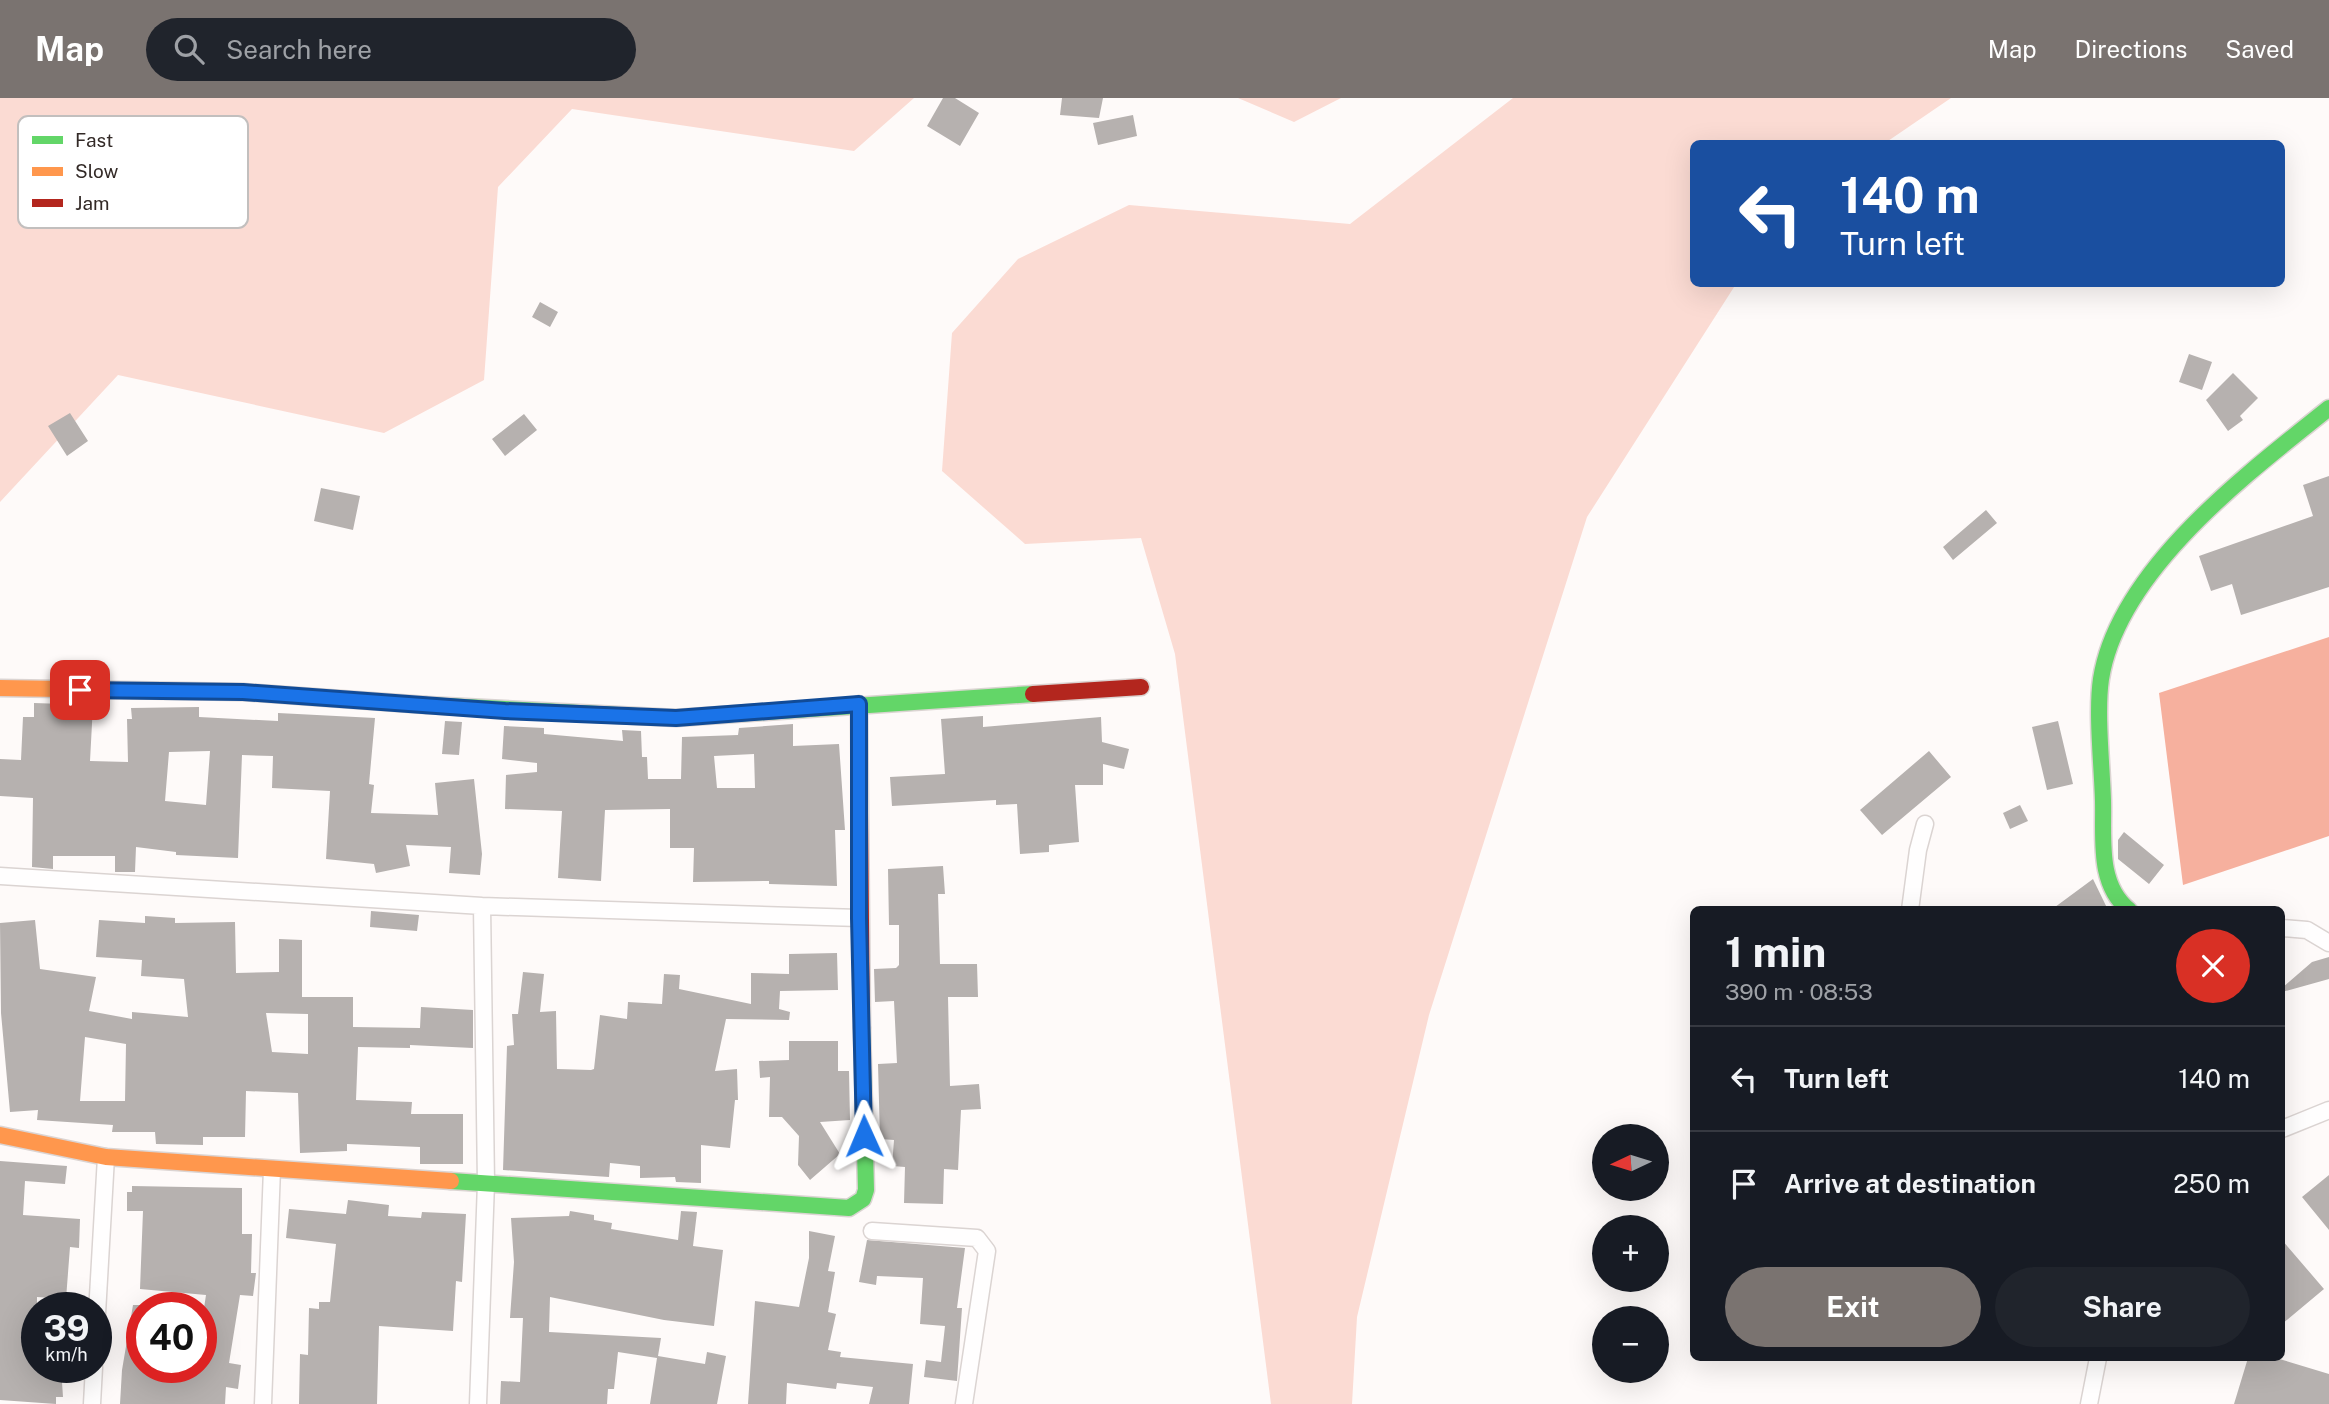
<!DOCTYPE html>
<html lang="en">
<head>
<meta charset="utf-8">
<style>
	:root { --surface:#171b24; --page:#20242c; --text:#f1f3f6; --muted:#9ea1a6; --line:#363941; --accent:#7a7370 }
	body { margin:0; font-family:"Public Sans",sans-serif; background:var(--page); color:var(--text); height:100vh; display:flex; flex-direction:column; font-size:26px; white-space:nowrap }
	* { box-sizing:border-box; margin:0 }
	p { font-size:23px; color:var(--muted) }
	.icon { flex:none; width:38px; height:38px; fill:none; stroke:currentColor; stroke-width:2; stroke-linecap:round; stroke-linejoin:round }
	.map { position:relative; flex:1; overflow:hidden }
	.sheet { position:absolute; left:1690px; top:808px; width:595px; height:455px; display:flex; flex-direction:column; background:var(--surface); border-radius:10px; box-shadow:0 7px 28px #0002 }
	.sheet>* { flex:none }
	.banner { position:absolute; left:1690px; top:42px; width:595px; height:147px; border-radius:10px; box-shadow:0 7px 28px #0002; background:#1a4fa0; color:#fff; overflow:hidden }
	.needle { width:46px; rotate:266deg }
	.buttons { position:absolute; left:1592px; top:1026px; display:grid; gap:14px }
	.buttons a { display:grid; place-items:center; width:77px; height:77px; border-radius:50%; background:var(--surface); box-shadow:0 7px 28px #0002; font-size:35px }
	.speed { position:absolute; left:21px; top:1194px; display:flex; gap:14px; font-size:35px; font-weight:700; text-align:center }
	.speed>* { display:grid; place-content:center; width:91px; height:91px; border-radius:50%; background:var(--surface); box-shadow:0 7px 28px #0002; line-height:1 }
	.speed small { font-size:18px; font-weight:400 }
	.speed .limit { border:10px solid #d22; background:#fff; color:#111 }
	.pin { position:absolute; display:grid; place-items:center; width:60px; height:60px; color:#fff; margin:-30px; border-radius:14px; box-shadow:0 4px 10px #0006 }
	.me { position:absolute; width:77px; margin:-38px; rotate:359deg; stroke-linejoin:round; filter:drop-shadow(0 0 5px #0008) }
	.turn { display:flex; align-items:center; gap:24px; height:147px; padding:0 35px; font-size:32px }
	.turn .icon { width:91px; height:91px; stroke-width:2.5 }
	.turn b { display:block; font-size:49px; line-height:60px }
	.round { display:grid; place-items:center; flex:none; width:74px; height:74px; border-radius:37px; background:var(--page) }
	.summary { display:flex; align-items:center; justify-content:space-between; height:119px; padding:0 35px }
	h1 { font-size:42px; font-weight:700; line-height:52px }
	.primary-button { display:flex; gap:14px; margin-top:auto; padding:14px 35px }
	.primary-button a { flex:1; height:80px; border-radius:42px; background:var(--accent); color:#fff; font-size:28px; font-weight:700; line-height:80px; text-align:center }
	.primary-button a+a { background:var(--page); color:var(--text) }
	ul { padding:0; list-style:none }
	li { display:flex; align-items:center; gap:21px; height:105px; padding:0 35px; border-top:2px solid var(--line) }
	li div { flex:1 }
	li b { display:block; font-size:26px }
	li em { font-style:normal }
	header { display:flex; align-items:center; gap:42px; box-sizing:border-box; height:98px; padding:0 35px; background:var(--accent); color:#fff }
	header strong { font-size:33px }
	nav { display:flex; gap:38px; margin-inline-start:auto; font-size:24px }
	.search { width:490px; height:63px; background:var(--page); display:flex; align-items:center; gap:18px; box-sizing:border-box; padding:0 24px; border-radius:38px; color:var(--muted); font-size:26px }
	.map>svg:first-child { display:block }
</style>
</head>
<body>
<header>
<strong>Map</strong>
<div class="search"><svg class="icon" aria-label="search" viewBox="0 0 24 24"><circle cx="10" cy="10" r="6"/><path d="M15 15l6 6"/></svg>Search here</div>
<nav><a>Map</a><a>Directions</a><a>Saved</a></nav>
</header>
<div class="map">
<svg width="2329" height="1306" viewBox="0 0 2329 1306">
	<rect width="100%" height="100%" fill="#fefaf9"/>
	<path fill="#fbdbd3" d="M0,0H914L854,53L572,11L498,89L484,282L384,335L118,277L0,404Z
		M1238,0H1341L1294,24Z
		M1513,0H1951L1885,45L1694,46V186H1736L1587,419L1429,917L1357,1219L1352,1306H1271L1175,556L1141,440L1025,446L942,373L952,235L1018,161L1129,107L1350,126Z"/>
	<path fill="#f6b09e" d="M2329,539V738L2183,787L2159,595Z"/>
	<path fill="#b6b1af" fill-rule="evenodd" d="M943,0H955L979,15L960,48L927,28Z
		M1062,0H1103L1099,20L1060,17Z
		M1133,17L1137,38L1098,47L1093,25Z
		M540,204L558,214L550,229L532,219Z
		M2189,256L2212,264L2202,292L2179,284Z
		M2233,275L2258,300L2240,318L2243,322L2228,333L2206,302Z
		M70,315L88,343L67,358L48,328Z
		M524,316L537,332L505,358L492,341Z
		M2329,378V489L2241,517L2232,486L2211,493L2199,458L2313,418L2303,387Z
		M321,390L360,398L353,432L314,423Z
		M1986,412L1997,425L1953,462L1943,449Z
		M34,605L93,607L90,663L128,664L127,621H132L131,610L199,609V619L278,623V615L375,620L369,686L374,687L371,715L438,717L435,685L474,681L482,756L480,777L449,775L451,749L406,747L410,768L376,775L374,766L326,761L330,693L272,690L273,658L242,657L238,760L176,757V754L136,749L135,774H115V758H53V771L32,769L33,700L0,698V661L21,662L23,619H34ZM210,653L206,707L165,703L169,654Z
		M983,618V629L1101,619L1102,644L1129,651L1124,671L1103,666V687H1075L1079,744L1049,747V754L1020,756L1017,706L996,707V702L892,708L890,679L945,676L941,621Z
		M445,623L462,624L459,657L442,656Z
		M2058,623L2073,686L2047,692L2032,629Z
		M793,626V648L839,646L845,732H835L837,788L769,786V783L693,784L694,750H670V711L605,712L601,783L558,780L562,713L505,711L506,677L537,674V665L502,661L504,628L544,630V636L623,643L622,632L641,633L642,659H647L648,681H681L682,639L738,637L739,630ZM754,656L755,690H717L714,658Z
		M1929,653L1951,679L1882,737L1860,712Z
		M2020,707L2028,723L2010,731L2003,715Z
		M2124,734L2164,767L2149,786L2118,761V742Z
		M943,768L945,796H938L940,866H977L978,899H948L950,988L979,986L981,1011L961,1012L958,1072L944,1071L943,1106L904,1105L905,1069L892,1068L894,1042L880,1041L878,966L897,965L894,903L875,904L874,871L896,870L899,867V827H889L888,771Z
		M2093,781L2108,812H2051Z
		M371,813L419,817L417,833L370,829Z
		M145,818L175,820V825L235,824L236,875L279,874V841L302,842V899H353V929L420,930L421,909L473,912V950L410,947V950L358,949L356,1002L412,1004L411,1016H463V1066H420V1049L347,1046V1053L300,1055L298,995L246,993L245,1039H203V1047L156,1046L155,1034H112L113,1027L37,1022L38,1012L10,1014L1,915L0,825L35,822L40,871L96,879L89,913L132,921V914L188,919L184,881L141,878L142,862L96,859L99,822L145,825ZM266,915L308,916V956L272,954ZM85,939L126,946L125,1003H80Z
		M837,855L838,892L780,893L779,911L790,914L789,922L726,921L715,973L737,971L738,1002H735L730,1050L701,1047V1085L676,1084L675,1079L640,1080V1068L610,1065L609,1079L503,1072L507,948L514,947L512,916H518L523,874L544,876L540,914L556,913L557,971L591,972L594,971L600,917L627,921L628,904L662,906L664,876L680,877L679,891L751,906V875L789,876V856Z
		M2329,859V881L2282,894V890L2312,864Z
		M789,943H838V973H849L850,1022L820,1024L840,1056L810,1082L798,1067L799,1038L782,1019H769L770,979L760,980L759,963L789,962Z
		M0,1063L67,1068L65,1086L25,1083L23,1117L80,1121L79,1150L70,1149L66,1201L37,1199V1269H61L63,1299H56V1306L0,1302Z
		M2329,1077V1132L2302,1099Z
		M132,1088L242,1090V1136H252L251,1175H256L253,1198L240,1197L229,1265L241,1267L238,1291L226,1289L225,1306H120L122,1272L133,1207H142V1269H201V1230L206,1197L140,1191L143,1113H127V1094H132Z
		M348,1102L389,1107L388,1118L421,1120L422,1114L466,1116L462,1184L456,1183L453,1233L379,1228L377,1306H299L300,1256L308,1257L309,1210L319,1211V1204H330L336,1146L286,1140L289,1111L346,1116Z
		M570,1113L594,1117V1122L612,1125L611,1131L678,1142L681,1113L697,1114L693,1148L723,1152L714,1228L664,1222L550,1199L549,1234L661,1240L658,1258L705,1266L707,1254L726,1258L717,1306H650L657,1260L618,1254L614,1291H608L607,1306H500L501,1283L520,1284L523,1220H510L514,1164L511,1120L569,1118Z
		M809,1133L835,1138L828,1173L835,1174L828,1214L836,1216L828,1252L841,1254L840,1259L913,1266L909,1306H869L873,1289L837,1285L836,1291L787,1285L786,1306H748L755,1203L799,1209L809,1160Z
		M867,1142L965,1150L957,1210H962L957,1283L924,1279L926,1262L941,1264L945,1228L920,1226L923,1180L877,1178L876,1187L859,1184Z
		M2282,1142L2324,1191L2282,1226Z
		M2248,1260H2276L2329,1276V1306H2234Z"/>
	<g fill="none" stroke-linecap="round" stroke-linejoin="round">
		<g stroke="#dbd4d2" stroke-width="19">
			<path id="street" d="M0,778L482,808L859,820
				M1910,812L1918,752L1925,726
				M2282,830L2307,832L2329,845
				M2282,1031L2329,1012
				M872,1133L977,1140L987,1153L964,1306
				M96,1233L106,1059
				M92,1306L94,1269
				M263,1306L272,1071
				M478,1306L486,1085L482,808
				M2089,1306L2098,1260"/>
		</g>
		<g stroke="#dbd4d2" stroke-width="19">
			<path id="fast" d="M426,607L676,620L1033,596
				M2129,812C2097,786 2104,740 2103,703C2102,667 2096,615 2101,581C2118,472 2248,375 2329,310
				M451,1083L849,1110L863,1101L866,1092L862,930"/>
		</g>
		<g stroke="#dbd4d2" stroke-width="19">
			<path id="slow" d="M0,590L243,594L426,607
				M0,1037L106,1059L451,1083"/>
		</g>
		<g stroke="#dbd4d2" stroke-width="19">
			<path id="jam" d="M1033,596L1141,589
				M859,606L862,930"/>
		</g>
		<use href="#street" stroke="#fffefe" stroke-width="16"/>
		<use href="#fast" stroke="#63d668" stroke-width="16"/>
		<use href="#slow" stroke="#ff974d" stroke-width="16"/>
		<use href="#jam" stroke="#b3261e" stroke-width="16"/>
	</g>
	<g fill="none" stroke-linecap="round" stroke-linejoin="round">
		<g stroke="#114b97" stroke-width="18">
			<path id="route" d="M80,592L243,594L505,613L676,620L859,606V820L864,1038"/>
		</g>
		<use href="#route" stroke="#1a73e8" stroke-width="12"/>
	</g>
	<rect x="18" y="18" width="230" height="112" rx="10" fill="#fff" stroke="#c2bfbe" stroke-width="2"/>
	<rect x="32" y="38" width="31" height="8" fill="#63d668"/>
	<rect x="32" y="69" width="31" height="9" fill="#ff974d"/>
	<rect x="32" y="101" width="31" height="8" fill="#b3261e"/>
	<g font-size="19" fill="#332a27">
		<text x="75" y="49">Fast</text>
		<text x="75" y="80">Slow</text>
		<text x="75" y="112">Jam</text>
	</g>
</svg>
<div class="buttons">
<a><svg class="needle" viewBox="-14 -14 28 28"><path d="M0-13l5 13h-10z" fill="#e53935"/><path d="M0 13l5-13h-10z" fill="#9ea1a6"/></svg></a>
<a>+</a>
<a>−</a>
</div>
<div class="speed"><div>39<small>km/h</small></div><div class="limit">40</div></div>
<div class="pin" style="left:80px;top:592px;background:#d93025"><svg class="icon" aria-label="arrive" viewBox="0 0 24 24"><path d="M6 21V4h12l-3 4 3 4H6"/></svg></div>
<svg class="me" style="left:864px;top:1038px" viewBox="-20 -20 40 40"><path d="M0-17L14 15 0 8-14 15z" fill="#1a73e8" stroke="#fff" stroke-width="4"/></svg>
<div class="banner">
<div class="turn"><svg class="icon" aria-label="left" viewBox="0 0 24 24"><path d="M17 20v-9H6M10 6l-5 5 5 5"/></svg><div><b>140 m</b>Turn left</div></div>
</div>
<section class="sheet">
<div class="summary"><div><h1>1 min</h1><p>390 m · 08:53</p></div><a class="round" style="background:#d93025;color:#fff"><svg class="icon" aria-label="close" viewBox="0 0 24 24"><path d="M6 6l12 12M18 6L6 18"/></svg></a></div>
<ul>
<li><svg class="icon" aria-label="left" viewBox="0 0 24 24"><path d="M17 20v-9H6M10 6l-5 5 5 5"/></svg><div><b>Turn left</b></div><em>140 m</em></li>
<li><svg class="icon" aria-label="arrive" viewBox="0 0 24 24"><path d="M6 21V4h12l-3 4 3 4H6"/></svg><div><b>Arrive at destination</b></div><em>250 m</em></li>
</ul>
<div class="primary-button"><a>Exit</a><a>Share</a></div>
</section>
</div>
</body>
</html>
